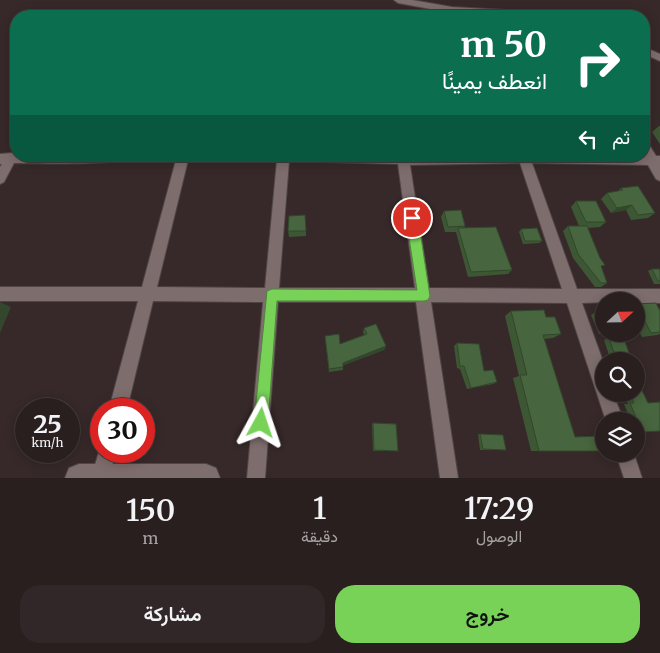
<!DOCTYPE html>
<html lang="ar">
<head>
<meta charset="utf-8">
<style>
	:root { --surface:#291f1f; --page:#312728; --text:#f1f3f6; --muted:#a5a2a4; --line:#453d3d; --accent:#78d258 }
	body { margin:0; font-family:Merriweather,Vazirmatn,serif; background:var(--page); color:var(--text); direction:rtl; height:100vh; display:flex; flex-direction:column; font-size:19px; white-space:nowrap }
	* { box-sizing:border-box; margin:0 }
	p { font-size:16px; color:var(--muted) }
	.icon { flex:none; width:28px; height:28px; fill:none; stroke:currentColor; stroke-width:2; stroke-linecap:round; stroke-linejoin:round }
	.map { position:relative; height:478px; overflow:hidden; direction:ltr }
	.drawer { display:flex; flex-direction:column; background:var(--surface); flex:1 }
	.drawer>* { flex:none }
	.banner { position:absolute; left:10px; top:10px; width:640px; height:152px; border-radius:20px; box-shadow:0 2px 12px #0003,0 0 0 1px var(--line); direction:rtl; background:#0b6e4f; color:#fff; overflow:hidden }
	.needle { width:32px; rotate:68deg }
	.buttons { position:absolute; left:595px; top:292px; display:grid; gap:10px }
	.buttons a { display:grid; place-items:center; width:50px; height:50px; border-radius:50%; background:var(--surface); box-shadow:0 2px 12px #0003,0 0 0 1px var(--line); font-size:25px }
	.speed { position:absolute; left:15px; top:398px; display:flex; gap:10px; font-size:25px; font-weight:700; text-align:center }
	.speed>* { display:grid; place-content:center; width:65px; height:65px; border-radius:50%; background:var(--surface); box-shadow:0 2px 12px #0003,0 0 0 1px var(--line); line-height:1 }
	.speed small { font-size:12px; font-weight:400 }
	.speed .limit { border:8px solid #d22; background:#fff; color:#111 }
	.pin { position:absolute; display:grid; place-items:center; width:42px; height:42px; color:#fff; margin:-21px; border:2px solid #fff; border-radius:50%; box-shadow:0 1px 5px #0007 }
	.me { position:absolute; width:55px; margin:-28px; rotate:5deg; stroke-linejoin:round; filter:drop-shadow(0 0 4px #0008) }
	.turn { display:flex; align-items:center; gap:18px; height:105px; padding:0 20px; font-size:22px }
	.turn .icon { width:65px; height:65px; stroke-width:2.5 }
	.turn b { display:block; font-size:35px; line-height:42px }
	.then { display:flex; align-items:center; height:48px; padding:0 20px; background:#0003; gap:10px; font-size:19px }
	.eta { display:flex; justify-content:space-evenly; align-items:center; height:85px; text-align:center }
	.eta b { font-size:30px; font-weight:600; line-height:35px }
	.button { display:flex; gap:10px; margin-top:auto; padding:10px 20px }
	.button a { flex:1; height:58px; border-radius:20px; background:var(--accent); color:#111; font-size:20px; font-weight:600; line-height:58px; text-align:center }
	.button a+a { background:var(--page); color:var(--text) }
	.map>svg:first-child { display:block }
</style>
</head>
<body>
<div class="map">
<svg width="660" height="478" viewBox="0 0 660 478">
	<rect width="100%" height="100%" fill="#372929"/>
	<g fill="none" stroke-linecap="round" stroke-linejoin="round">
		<g stroke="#514546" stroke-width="2">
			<path id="street" d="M394,0H412L452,7L556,13L561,16L452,13L398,3Z
				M644,47L660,54V61L644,54Z
				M644,142L648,143L656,156H660V181L656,179L648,165L532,163L577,289H660V303H636V301L582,303L604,364V394H613L624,421H606L567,303L431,302L458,478H440L416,302H278L265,478H247L263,302L153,301L127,409H109L138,301H0V287H142L177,156H189L157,287L265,288L277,160L271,156H644ZM289,161L398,164L415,288H279ZM520,163L562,289L429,288L410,165Z
				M11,153L16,154V156H136C129,166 32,163 14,163L4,182L0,184V167L2,164H0V154Z
				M101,445V451H116L109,478H91Z
				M616,454H634L642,478H624Z"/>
		</g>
		<g stroke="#514546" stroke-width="2">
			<path id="secondary" d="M79,464H206L216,468L220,478H65L69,468Z"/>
		</g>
		<use href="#street" fill="#7e6d6d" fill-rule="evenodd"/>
		<use href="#secondary" fill="#7e6d6d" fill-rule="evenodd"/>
	</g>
	<path fill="#3d5735" d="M659,126H660V144L652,132Z
		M621,188L655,213L648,218L631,220L626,210L611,213L601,199L607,193L618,191Z
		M576,201L606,222L600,227L588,228L607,283L601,287H595L573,258L563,231L568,226H579L571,207Z
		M444,211L465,226L464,228L512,270L508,274L468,277L456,232H445L441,217Z
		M306,221V236L289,237L288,231Z
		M521,229L542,241L539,243L523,244L519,232Z
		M652,269H660V284H654L648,271Z
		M636,304L660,311V334L657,335L642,337L636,325Z
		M511,311L546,317L561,334L553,338L544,339L575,437L604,436V451H531L513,378L519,376L505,316Z
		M594,313H604V334H609H599L591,315Z
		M364,328L386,346L384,350L343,365V370L329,372L325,336L340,344L364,335L363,332Z
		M609,338L632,361H611L604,340Z
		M457,343L484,371L497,382L493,384L467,389L460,369L457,368L454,346Z
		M624,394H636L660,431L636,432V421H631L624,404H628Z
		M373,423L398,451H373L372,424Z
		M478,434H480L506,450H480Z"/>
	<path fill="#32472b" d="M632,205L626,210L611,213L617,208Z
		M0,302L11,307L0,333Z
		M386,346L384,350L342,366L343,363Z"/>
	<path fill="#47653e" stroke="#32472b" d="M638,186L655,213L638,215L632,205L617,208L607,193L623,190L621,188Z
		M576,201H596L606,222H586Z
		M461,210L465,226L448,227L444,211Z
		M305,215L306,231H288L289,216Z
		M568,226H587L600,258L605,265L601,266L607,283H601L578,254Z
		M496,227L512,270L471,272L458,228Z
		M537,228L542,241H525L521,229Z
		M652,269H660V281H658Z
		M656,303L660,311V332L651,333L636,304Z
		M544,310L546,317H555L561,334L543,335L575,437L604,436V451H539L520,375H527L511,311Z
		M594,313H604V332H602Z
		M376,324L386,346L343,363V367L329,369L325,336L339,334L340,344L367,334L364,328Z
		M617,336L619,338L624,339L632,361H617L609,338Z
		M457,343L479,344L484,371L493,370L497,382L471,388L464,366H460Z
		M636,378L648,403L660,402V431L642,432L630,403H634L630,394H636Z
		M373,423L396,424L398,451L374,450Z
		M480,434L503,435L506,450L483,449Z"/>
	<path fill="#78d258" stroke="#4e8839" d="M412,214L418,218L430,296L428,300L424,301H277L268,423L266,428L261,430L256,428L254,423L267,291L272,289L417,290L406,218Z"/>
</svg>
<div class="buttons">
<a><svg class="needle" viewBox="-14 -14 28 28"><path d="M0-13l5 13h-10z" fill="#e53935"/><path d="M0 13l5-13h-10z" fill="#a5a2a4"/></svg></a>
<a><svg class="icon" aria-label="search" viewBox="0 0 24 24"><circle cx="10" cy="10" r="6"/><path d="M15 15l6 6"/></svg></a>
<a><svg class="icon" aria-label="layers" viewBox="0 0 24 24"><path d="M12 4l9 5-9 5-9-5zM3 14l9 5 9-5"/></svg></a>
</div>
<div class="speed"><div>25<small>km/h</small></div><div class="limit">30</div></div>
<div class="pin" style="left:412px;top:218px;background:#d93025"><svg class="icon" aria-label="arrive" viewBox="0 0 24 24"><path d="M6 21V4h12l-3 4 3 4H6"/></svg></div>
<svg class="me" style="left:261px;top:423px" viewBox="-20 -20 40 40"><path d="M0-17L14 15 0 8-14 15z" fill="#78d258" stroke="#fff" stroke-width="4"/></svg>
<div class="banner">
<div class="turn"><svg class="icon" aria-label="right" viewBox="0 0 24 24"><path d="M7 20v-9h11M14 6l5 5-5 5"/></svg><div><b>50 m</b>انعطف يمينًا</div></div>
<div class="then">ثم<svg class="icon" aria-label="left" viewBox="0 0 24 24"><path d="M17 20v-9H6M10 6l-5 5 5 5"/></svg></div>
</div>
</div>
<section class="drawer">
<div class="eta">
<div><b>17:29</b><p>الوصول</p></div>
<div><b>1</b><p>دقيقة</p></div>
<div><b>150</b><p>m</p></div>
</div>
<div class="button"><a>خروج</a><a>مشاركة</a></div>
</section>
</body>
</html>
